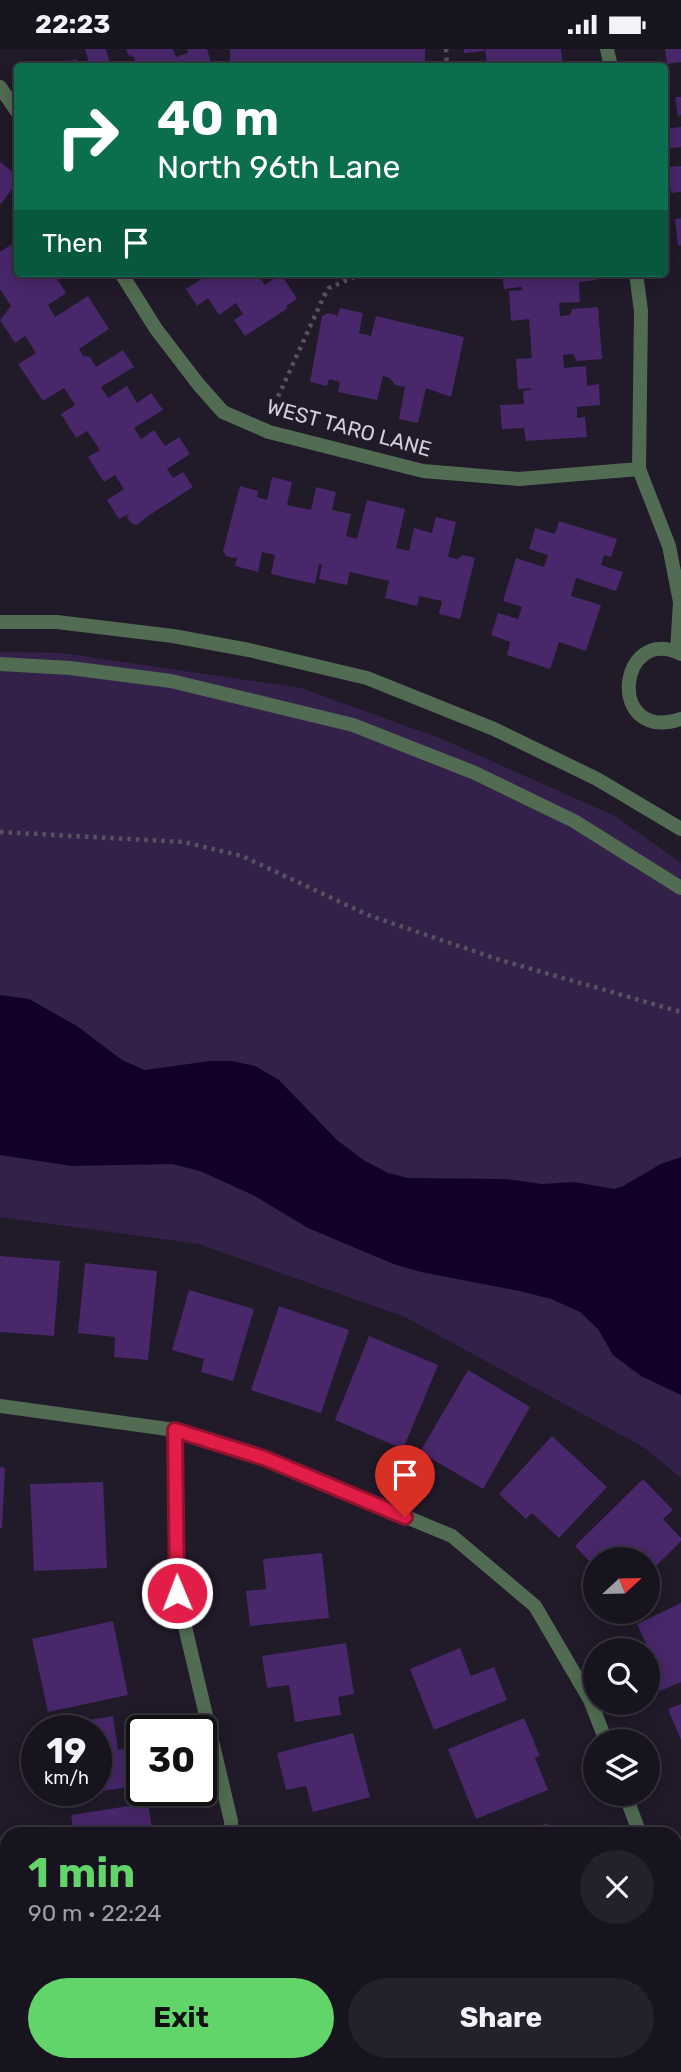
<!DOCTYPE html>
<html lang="en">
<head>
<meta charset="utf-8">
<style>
	:root { --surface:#18141f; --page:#25212c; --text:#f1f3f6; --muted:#9f9ea4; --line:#36333d; --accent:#61d46a }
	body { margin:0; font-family:Rubik,sans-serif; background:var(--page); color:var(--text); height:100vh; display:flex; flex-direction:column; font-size:26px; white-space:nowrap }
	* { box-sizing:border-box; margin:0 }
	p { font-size:23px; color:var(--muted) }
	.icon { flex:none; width:38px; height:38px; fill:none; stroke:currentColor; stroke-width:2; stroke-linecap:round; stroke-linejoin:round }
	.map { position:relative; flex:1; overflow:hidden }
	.details { position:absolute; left:0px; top:1778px; width:682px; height:245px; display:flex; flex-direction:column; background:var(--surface); border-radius:21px 21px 0 0; box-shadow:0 4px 18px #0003,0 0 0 2px var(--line) }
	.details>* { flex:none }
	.hud { position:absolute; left:14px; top:14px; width:654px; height:214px; border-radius:7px; box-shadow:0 4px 18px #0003,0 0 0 2px var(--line); background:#0b6e4f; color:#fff; overflow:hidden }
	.needle { width:46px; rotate:68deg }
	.fabs { position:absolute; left:583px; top:1498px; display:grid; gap:14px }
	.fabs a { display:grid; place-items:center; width:77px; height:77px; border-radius:50%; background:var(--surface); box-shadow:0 4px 18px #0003,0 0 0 2px var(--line); font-size:35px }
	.speed { position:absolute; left:21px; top:1666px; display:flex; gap:14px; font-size:35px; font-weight:700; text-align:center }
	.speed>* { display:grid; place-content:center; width:91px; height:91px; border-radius:50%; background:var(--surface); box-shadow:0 4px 18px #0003,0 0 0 2px var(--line); line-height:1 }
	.speed small { font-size:18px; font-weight:400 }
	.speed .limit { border:4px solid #111; border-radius:10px; background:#fff; color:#111 }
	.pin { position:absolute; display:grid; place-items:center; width:60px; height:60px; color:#fff; margin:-72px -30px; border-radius:50% 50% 50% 0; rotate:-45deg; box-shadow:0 0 7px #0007 }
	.pin .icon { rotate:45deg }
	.me { position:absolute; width:77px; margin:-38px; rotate:359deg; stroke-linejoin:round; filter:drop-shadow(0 0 5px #0008) }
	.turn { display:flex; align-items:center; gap:24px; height:147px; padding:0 28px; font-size:32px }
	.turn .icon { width:91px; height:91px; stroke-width:2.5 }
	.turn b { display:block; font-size:49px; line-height:60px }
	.then { display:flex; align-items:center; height:66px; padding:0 28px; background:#0003; gap:14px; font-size:26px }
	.round { display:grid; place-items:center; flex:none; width:74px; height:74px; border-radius:37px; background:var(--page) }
	.overview { display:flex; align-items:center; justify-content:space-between; height:119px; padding:0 28px }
	h1 { font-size:42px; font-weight:700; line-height:52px; color:var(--accent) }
	.button { display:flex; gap:14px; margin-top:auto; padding:14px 28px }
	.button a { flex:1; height:80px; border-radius:42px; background:var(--accent); color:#111; font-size:28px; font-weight:700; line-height:80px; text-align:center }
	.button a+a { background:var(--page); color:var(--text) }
	.status { display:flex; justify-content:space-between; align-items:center; height:49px; padding:0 35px; background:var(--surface); direction:ltr }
	.status svg { height:19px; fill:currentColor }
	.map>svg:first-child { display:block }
</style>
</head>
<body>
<div class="status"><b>22:23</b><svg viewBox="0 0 49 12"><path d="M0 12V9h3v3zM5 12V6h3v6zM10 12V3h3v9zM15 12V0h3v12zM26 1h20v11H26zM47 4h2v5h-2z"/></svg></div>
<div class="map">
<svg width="681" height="2023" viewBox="0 0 681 2023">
	<rect width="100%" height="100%" fill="#201a29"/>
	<path fill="#342149" d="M0,603L62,604L301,639L442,690L615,767L681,814V1429L645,1399L405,1268L199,1195L0,1168Z"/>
	<path fill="#130028" d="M0,946L29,950L77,977L122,1011L145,1021L210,1012H232L255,1017L279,1031L337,1091L365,1112L388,1124L408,1129L507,1130L542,1135L574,1133L614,1140L623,1137L661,1115L681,1108V1346L641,1327L613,1306L598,1280L580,1263L551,1250L519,1242L421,1223L396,1216L308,1179L253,1146L200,1122L172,1115L72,1117L0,1106Z"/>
	<path fill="#48276a" d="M85,0H106L111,18H80L89,14Z
		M126,0H173L176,8L188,4L187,0H207L212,18H136L134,8L128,6Z
		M230,0H425V18H230Z
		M464,0H484V2L464,4Z
		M485,0H561L563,18H491L490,13L487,14Z
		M665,0H681V13L667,15Z
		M76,10L79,18H59V15Z
		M675,48H681V66L678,67Z
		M681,78V98L665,100V80Z
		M0,113L18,127V132L0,156Z
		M681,117V143L671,144L668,118Z
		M681,169V196H678L675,170Z
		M18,191V224H61L56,228L66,244L48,256L55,268L88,247L109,280L79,300L83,307L90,308L96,318L123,301L134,318L101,338L108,349L127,337L137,354L151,344L163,361L134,379L141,390L154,381L165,397L179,388L190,405L167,420L173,429L183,423L193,438L148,467L137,476L131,474L127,468L129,465L119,470L107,451L124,440L115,426L104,433L88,408L100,401L87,382L76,389L61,365L75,356L64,339L43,352L18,315L36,304L25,287L15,294L0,271L11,257L0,240V203Z
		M211,224H257L265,236L281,225L297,250L286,257L288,259L245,287L234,271L243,265L236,254L219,266L208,249L197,257L186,240Z
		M502,224H597V231L579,233L580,253L559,254L560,267L570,266L572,260L598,258L602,310L577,312L573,305L563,306L564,319L586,317L587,337L599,335L600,356L577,358V369L585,368L587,388L526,392L524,379L502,380L500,356L524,355L523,342L531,341V339L518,340L516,310L532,309L529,270L511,272L509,242L522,241V238L504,240Z
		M340,259L363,264L359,284L371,287L376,267L464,288L451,348L426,339L418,374L399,370L405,338L395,336L390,329L383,327L377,351L338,343L340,333L329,330L327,337L310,333L322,267L328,264L336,266L337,268Z
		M272,428L292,433L287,456L311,461L316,438L336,443L332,461L351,465L346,487L357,490L367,451L405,460L396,499L409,502L414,479L432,484L436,468L456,473L448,508L457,510L463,506L475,509L460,570L439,565L442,552L419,547L417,557L385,549L389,532L350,523L347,536L319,530L322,516L319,515L315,535L271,525L275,506L262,503L258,523L235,517L237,508L234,509L226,507L223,502L240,437L258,442L257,448L267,451Z
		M559,472L617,490L611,508L604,506L601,516L623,523L616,542L576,529L571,547L601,556L586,602L559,593L550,620L507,606L510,593L491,586L498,564L518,570L522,558L503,552L516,509L544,518L548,506L529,500L535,479L555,485Z
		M0,1207L60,1212L54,1287L0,1283Z
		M85,1214L157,1222L148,1311L114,1308L115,1288L78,1284Z
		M189,1241L254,1260L233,1332L201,1323L204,1310L172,1301Z
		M279,1257L349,1281L321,1364L251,1341Z
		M369,1287L438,1316L403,1400L335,1371Z
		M468,1321L530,1358L483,1440L420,1403Z
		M552,1387L607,1438L559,1489L532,1464L526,1470L499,1445Z
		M0,1418L5,1419L2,1479H0Z
		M643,1430L673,1461L663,1470L681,1489V1492L648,1525V1510H595V1518L575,1497Z
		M103,1433L107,1519L34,1522L30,1435Z
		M322,1504L329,1569L250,1577L246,1542L266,1540L263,1510Z
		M681,1554V1633L660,1642L648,1614V1604L650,1603L637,1575Z
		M113,1572L128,1646L48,1663L32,1590Z
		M346,1594L354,1645L338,1648L341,1666L295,1673L289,1636L267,1639L262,1607Z
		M460,1599L471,1627L494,1618L507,1651L434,1681L410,1620Z
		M681,1655V1691L668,1660Z
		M113,1667L118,1701L138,1698L142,1736L58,1749L57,1741H96V1682H47V1678Z
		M524,1669L540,1707L535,1709L548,1741L476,1770L448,1700Z
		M353,1684L370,1748L313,1763L306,1737L286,1741L277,1704Z
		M148,1754L153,1785H74L71,1766Z
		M547,1774L552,1785H519Z
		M375,1779L376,1785H337V1783Z
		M3,1815L7,1842V1891L0,1892V1816Z
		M7,1912V1984L0,1985V1913Z
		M0,2010H7V2016H15V2023H0Z
		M86,2016H173V2020L86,2021Z
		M324,2016H387V2023H324Z
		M466,2016H531L543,2023H463Z"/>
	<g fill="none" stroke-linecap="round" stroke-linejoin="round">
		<path stroke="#585260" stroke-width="4.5" stroke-dasharray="3.5 5" stroke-linecap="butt" d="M446,0L447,18
			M271,363L324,247L329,239L363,224
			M0,783L184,793L242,807L368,866L497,910L681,963"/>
		<path stroke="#516c52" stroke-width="14" d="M607,0L611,18
			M0,38L18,64
			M121,224L156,280L199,336L223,363L269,383L423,422L519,430L639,420
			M636,224L641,262L639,420L669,497L680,553L677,603
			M681,605C618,574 605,695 681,670
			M0,1357L175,1381L264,1409L452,1487L535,1557L590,1651L606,1692
			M175,1381L177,1544L231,1772V1785
			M625,1745L640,1785
			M676,1879L681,1894
			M238,2023L239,2016"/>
		<path stroke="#516c52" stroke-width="14" d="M0,573H57L173,587L249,601L367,629L494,680L597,730L681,780
			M0,615L70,619L171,632L353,676L475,724L574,772L681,839"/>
	</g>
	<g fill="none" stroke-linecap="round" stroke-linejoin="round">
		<g stroke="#92132f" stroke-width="18">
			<path id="route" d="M177,1544L175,1381L264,1409L405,1468"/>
		</g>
		<use href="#route" stroke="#e11d48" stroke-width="12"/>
	</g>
	<g text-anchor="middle" stroke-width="7" stroke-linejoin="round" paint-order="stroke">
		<g font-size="21" fill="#d3cfd9" stroke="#201a29">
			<text transform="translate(349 379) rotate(15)" y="7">WEST TARO LANE</text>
		</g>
	</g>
</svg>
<div class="fabs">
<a><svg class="needle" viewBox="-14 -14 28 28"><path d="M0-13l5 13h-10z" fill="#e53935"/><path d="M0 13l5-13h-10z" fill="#9f9ea4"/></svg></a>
<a><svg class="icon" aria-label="search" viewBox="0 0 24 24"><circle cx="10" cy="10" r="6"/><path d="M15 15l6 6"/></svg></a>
<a><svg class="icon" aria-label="layers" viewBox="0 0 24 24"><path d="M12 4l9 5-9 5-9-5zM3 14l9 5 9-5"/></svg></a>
</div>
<div class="speed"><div>19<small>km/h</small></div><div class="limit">30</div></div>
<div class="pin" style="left:405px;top:1468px;background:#d93025"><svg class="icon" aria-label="arrive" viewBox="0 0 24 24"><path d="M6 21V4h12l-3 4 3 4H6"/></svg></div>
<svg class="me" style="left:177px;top:1544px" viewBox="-20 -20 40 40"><circle r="17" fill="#e11d48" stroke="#fff" stroke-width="3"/><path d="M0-11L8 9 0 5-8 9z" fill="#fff"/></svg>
<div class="hud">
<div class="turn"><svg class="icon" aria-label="right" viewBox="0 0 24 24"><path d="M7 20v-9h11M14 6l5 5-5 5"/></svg><div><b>40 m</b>North 96th Lane</div></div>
<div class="then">Then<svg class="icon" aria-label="arrive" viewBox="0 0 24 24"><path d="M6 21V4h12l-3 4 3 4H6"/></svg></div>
</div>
<section class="details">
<div class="overview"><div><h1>1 min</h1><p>90 m · 22:24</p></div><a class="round"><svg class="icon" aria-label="close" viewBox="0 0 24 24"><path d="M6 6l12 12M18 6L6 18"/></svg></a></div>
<div class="button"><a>Exit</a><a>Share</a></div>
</section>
</div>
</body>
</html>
